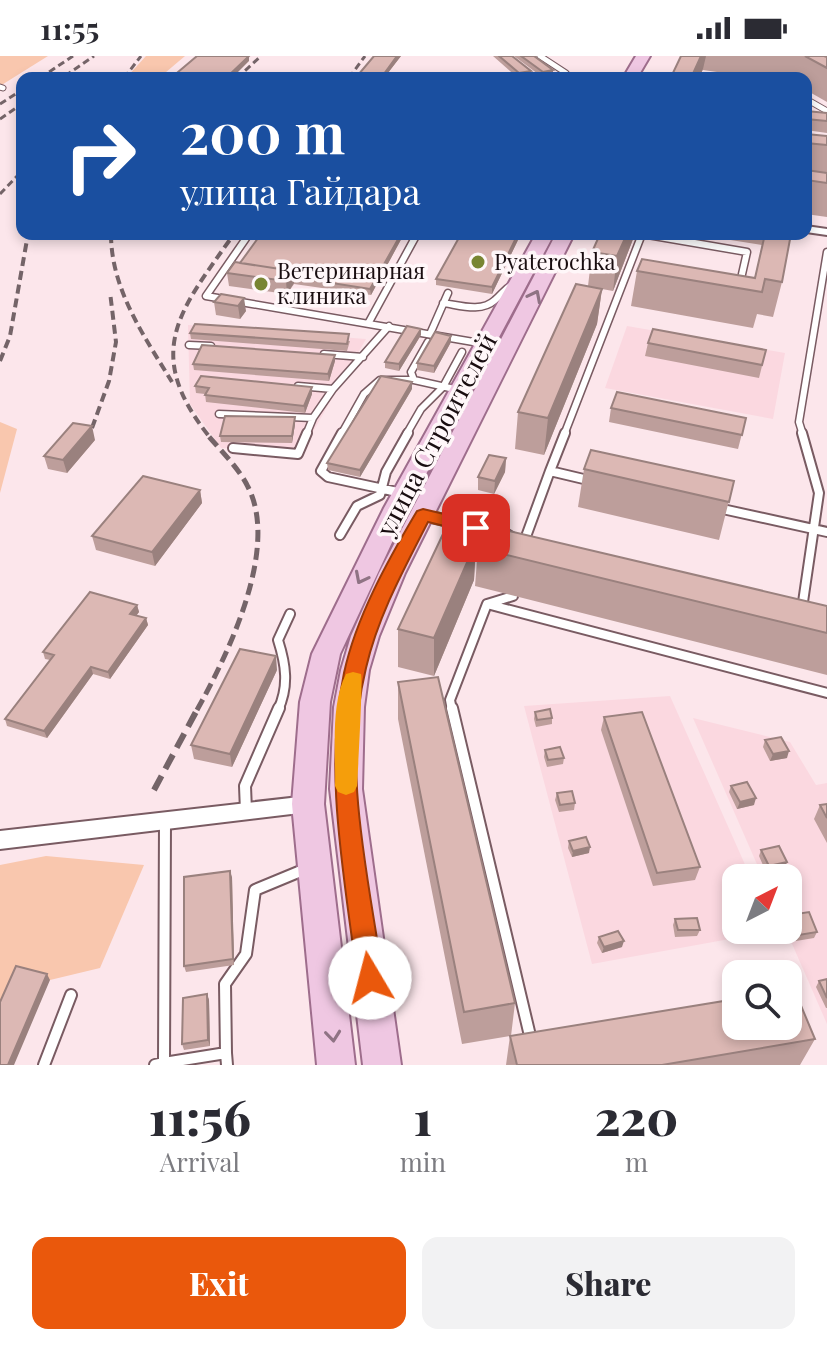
<!DOCTYPE html>
<html lang="en">
<head>
<meta charset="utf-8">
<style>
	:root { --surface:#fff; --page:#f2f2f3; --text:#2b2b33; --muted:#7c7c81; --accent:#ea580c }
	body { margin:0; font-family:"Playfair Display",serif; background:var(--page); color:var(--text); height:100vh; display:flex; flex-direction:column; font-size:30px; white-space:nowrap }
	* { box-sizing:border-box; margin:0 }
	p { font-size:26px; color:var(--muted) }
	.icon { flex:none; width:44px; height:44px; fill:none; stroke:currentColor; stroke-width:2; stroke-linecap:round; stroke-linejoin:round }
	.map { position:relative; height:1009px; overflow:hidden }
	.side { display:flex; flex-direction:column; background:var(--surface); flex:1 }
	.side>* { flex:none }
	.guide { position:absolute; left:16px; top:16px; width:796px; height:168px; border-radius:16px; box-shadow:0 4px 12px #0003; background:#1a4fa0; color:#fff; overflow:hidden }
	.needle { width:52px; rotate:42deg }
	.fabs { position:absolute; left:722px; top:808px; display:grid; gap:16px }
	.fabs a { display:grid; place-items:center; width:80px; height:80px; border-radius:16px; background:var(--surface); box-shadow:0 4px 12px #0003; font-size:40px }
	.pin { position:absolute; display:grid; place-items:center; width:68px; height:68px; color:#fff; margin:-34px; border-radius:16px; box-shadow:0 4px 12px #0006 }
	.me { position:absolute; width:88px; margin:-44px; rotate:352deg; stroke-linejoin:round; filter:drop-shadow(0 0 6px #0008) }
	.turn { display:flex; align-items:center; gap:28px; height:168px; padding:0 32px; font-size:36px }
	.turn .icon { width:104px; height:104px; stroke-width:2.5 }
	.turn b { display:block; font-size:56px; line-height:68px }
	.eta { display:flex; justify-content:space-evenly; align-items:center; height:136px; text-align:center }
	.eta b { font-size:48px; font-weight:800; line-height:56px }
	.action { display:flex; gap:16px; margin-top:auto; padding:16px 32px }
	.action a { flex:1; height:92px; border-radius:16px; background:var(--accent); color:#fff; font-size:32px; font-weight:800; line-height:92px; text-align:center }
	.action a+a { background:var(--page); color:var(--text) }
	.status { display:flex; justify-content:space-between; align-items:center; height:56px; padding:0 40px; background:var(--surface); direction:ltr }
	.status svg { height:22px; fill:currentColor }
	.map>svg:first-child { display:block }
</style>
</head>
<body>
<div class="status"><b>11:55</b><svg viewBox="0 0 49 12"><path d="M0 12V9h3v3zM5 12V6h3v6zM10 12V3h3v9zM15 12V0h3v12zM26 1h20v11H26zM47 4h2v5h-2z"/></svg></div>
<div class="map">
<svg width="827" height="1009" viewBox="0 0 827 1009">
	<rect width="100%" height="100%" fill="#fce6eb"/>
	<path fill="#fbd8e0" d="M188,269L366,283L302,395L221,392L190,348Z
		M627,270L785,297L773,363L605,332Z
		M670,640L751,822H736V874L774,875L592,908L524,650Z
		M693,662L790,686L816,729L827,727V968L786,874L788,822H763Z"/>
	<path fill="#f9c7ae" d="M0,0H48L0,30Z
		M146,0H185L159,22H126Z
		M0,366L17,373L0,437Z
		M46,800L144,809L100,912L50,924L0,960V809Z"/>
	<g fill="none" stroke-linecap="round" stroke-linejoin="round">
		<g stroke="#795b62" stroke-width="7">
			<path id="service-far3" d="M540,0L566,17
				M0,31L3,32
				M806,43L827,55"/>
		</g>
		<g stroke="#795b62" stroke-width="9">
			<path id="service-far2" d="M249,178L206,240L485,288
				M642,178L747,196L740,227
				M443,247C459,249 481,257 495,244C503,237 505,232 515,227
				M369,266L417,178
				M430,278L448,237
				M189,289L211,290
				M324,298L363,301
				M414,324L411,316L428,286
				M298,330L333,333L389,270
				M219,358L313,362L333,333
				M306,379L313,362
				M341,379L364,338L380,324H414L459,334
				M406,379L421,353L443,331L462,296
				M564,379L642,178
				M803,379L799,366L827,196"/>
		</g>
		<g stroke="#795b62" stroke-width="12">
			<path id="service-far1" d="M342,377L321,415L328,421L402,437
				M565,377L550,415L592,425
				M802,377L819,437L803,546
				M233,392L298,398L307,377
				M718,452L827,476
				M340,479L357,450L380,439L386,416L408,377
				M524,486L550,415
				M487,548L827,637
				M278,654C289,630 286,609 278,584L290,558
				M452,654L450,644L487,548L513,540"/>
		</g>
		<g stroke="#795b62" stroke-width="14">
			<path id="service" d="M452,652L531,984
				M246,755L245,730L279,652
				M226,997L225,928L246,898L255,834L308,812
				M164,1007L226,997L227,1009
				M44,1009L71,939
				M155,1009L164,1007L165,766"/>
		</g>
		<g stroke="#795b62" stroke-width="4">
			<path id="minor" d="M806,170L827,173V179L806,176Z
				M423,454L508,474L516,479L508,484L418,463L415,459Z
				M308,740L315,742L318,748L315,754L308,756L0,793V775Z"/>
		</g>
		<g stroke="#9e6d8c" stroke-width="4">
			<path id="primary" d="M636,0H650L637,22H623Z
				M536,178H554L408,452L340,598L330,646L324,748L355,1009H317L292,748L300,646L312,598L384,452Z
				M556,178H574L405,517L379,580L369,614L364,651L362,733L401,1009H363L330,733L334,651L341,614L351,580L379,517Z"/>
		</g>
		<use href="#service-far3" stroke="#fff" stroke-width="5"/>
		<use href="#service-far2" stroke="#fff" stroke-width="6"/>
		<use href="#service-far1" stroke="#fff" stroke-width="8"/>
		<use href="#service" stroke="#fff" stroke-width="10"/>
		<use href="#minor" fill="#fff" fill-rule="evenodd"/>
		<use href="#primary" fill="#efc7e2" fill-rule="evenodd"/>
		<path stroke="#746468" stroke-width="3" stroke-dasharray="7 4" stroke-linecap="butt" d="M65,20L94,0
			M40,22L73,0
			M124,22L141,0
			M237,22L261,0
			M349,22L365,0
			M0,48L22,34
			M0,63L22,48
			M0,138L22,115"/>
		<path stroke="#746468" stroke-width="4" stroke-dasharray="9 5" stroke-linecap="butt" d="M111,178C111,233 144,280 172,326
			M0,305L10,280L28,178
			M92,372L109,325L116,286L110,236
			M208,379C142,295 181,253 234,178"/>
		<path stroke="#746468" stroke-width="5" stroke-dasharray="12 6" stroke-linecap="butt" d="M197,654C227,600 280,493 248,431C239,412 220,394 206,377"/>
		<path stroke="#746468" stroke-width="6" stroke-dasharray="16 8" stroke-linecap="butt" d="M154,734L198,652"/>
	</g>
	<path fill="#bd9e9b" d="M374,0H401L384,22H359L358,19Z
		M493,0H512L531,15L530,21L518,22Z
		M514,0H534L553,14V19L542,21Z
		M681,0H824L827,1V46L806,34V22H759L703,14V13L699,22H671Z
		M806,55L827,57V77L806,74Z
		M806,78L827,80V161L806,158Z
		M404,178L371,239L294,228L287,238L229,230L227,217Z
		M600,178H635L613,235L602,233L597,268L544,399L515,393L518,356L588,230L592,196Z
		M693,178H791L782,226L773,261L757,258L753,272L631,250L637,215L755,222L762,189Z
		M518,184L492,238L436,229V223Z
		M221,238L246,255L240,263L216,259L214,246Z
		M190,277L350,285L347,295L191,283Z
		M421,279L399,315L385,312V306Z
		M451,286L434,317L417,314V307Z
		M648,287L766,294L759,322L645,300Z
		M335,299V305L329,325L194,314L193,308Z
		M195,330L312,331V338L305,357L206,346L205,338L196,337Z
		M412,333L360,421L328,414L327,407Z
		M611,352L746,362L738,393L609,366Z
		M295,368L292,387L221,386L220,380Z
		M95,384L67,417L48,413L44,400Z
		M506,402L505,416L494,438L478,434V421Z
		M584,413L734,425L719,484L578,451Z
		M200,434L202,447L155,510L96,494L92,480Z
		M476,486L474,524L434,620L398,611V573Z
		M478,492L827,550V619L475,530Z
		M137,549L139,556L136,560L146,562L148,569L110,623L93,618L47,682L7,670L5,663L50,604L45,603L43,596Z
		M277,614L232,711L194,703L191,689Z
		M398,626L515,947L511,980L815,983L800,1009H506L510,980L462,988L398,663Z
		M535,656L552,662V668L536,671L534,663Z
		M604,661L700,811L695,824L653,830L601,674Z
		M765,684L787,702L770,705L763,691Z
		M545,694L564,702L563,708L547,711L544,701Z
		M731,730L754,749L737,753L729,736Z
		M557,737L575,747L574,754L559,756L555,744Z
		M827,748V787L814,763L820,749Z
		M569,785L589,797L572,801L568,792Z
		M761,794L787,806L784,813L766,816L759,800Z
		M232,821L234,909L186,916L184,910Z
		M790,859L817,876L814,882L796,885L788,867Z
		M675,863L700,874L697,880L675,881L673,869Z
		M599,881L622,891L602,897L597,887Z
		M827,923V952H826L816,931L819,925Z
		M207,938L209,944L210,990L184,994L182,988Z"/>
	<path fill="#9a817e" d="M249,0V5L232,22H226Z
		M397,0H401L384,22H381Z
		M701,0H706L703,13L699,22H691Z
		M553,14V19L542,21L543,16Z
		M531,15L530,21L519,22V17Z
		M401,178H404L371,239L370,233Z
		M519,178L518,184L492,238V231Z
		M627,178H635L613,235L617,200Z
		M293,215L294,227L287,238L286,225Z
		M602,233L597,268L544,399L548,362Z
		M244,242L246,255L240,263L238,250Z
		M421,273V279L399,315V308Z
		M451,280V286L434,317V310Z
		M335,299V305L329,325L328,318Z
		M412,326V333L360,421V414Z
		M312,331V338L305,357L304,350Z
		M295,361V368L292,387V380Z
		M92,370L95,384L67,417L63,404Z
		M506,402L505,416L494,438L495,425Z
		M200,434L202,447L155,510L152,496Z
		M476,486L474,524L434,620V582Z
		M137,549L139,556L132,565L130,558Z
		M146,562L148,569L110,623L108,616Z
		M276,600L277,614L232,711L230,698Z
		M91,611L93,618L47,682L44,675Z
		M789,695L787,702L770,705L773,698Z
		M756,742L754,749L737,753L740,746Z
		M590,791L589,797L572,801L573,795Z
		M787,806L784,813L766,816L769,810Z
		M230,815L232,821L234,909L233,903Z
		M624,885L622,891L602,897L604,891Z
		M47,918L50,924L14,1009H8Z
		M207,938L209,944L210,990L208,984Z"/>
	<path fill="#dcb8b4" stroke="#9a817e" stroke-width="2" d="M197,0H249L226,22H171Z
		M374,0H397L381,22L358,19Z
		M499,0H512L531,15L519,17Z
		M521,0H534L553,14L543,16Z
		M681,0H701L691,22L671,21Z
		M805,0H824L827,1V12Z
		M806,55L827,57V65L806,63Z
		M806,78L827,80V89L806,87Z
		M806,114L827,117V127L806,124Z
		M261,178H401L370,233L293,221V215L240,207Z
		M461,178H518L492,231L436,223Z
		M600,178H627L617,200L592,196Z
		M765,178H791L782,226L765,223L762,236L637,215L642,203L755,222Z
		M235,206L293,215L286,225L227,217Z
		M576,228L602,233L548,362L518,356Z
		M221,238L244,242L238,250L214,246Z
		M195,268L349,278L347,288L190,277Z
		M407,270L421,273L399,308L385,306Z
		M653,273L766,294L762,309L648,287Z
		M435,276L451,280L434,310L417,307Z
		M202,289L335,299L328,318L193,308Z
		M201,320L312,331L304,350L205,339L209,332L195,330Z
		M381,320L412,326L360,414L327,407Z
		M617,336L746,362L742,379L611,352Z
		M225,360L295,361L292,380H220Z
		M73,367L92,370L63,404L44,400Z
		M591,394L734,425L729,446L584,413Z
		M489,399L506,402L495,425L478,421Z
		M143,420L200,434L152,496L92,480Z
		M488,470L827,550V577L478,492Z
		M443,478L476,486L434,582L398,573Z
		M90,536L137,549L130,558L146,562L108,616L91,611L44,675L5,663L54,599L43,596Z
		M240,593L276,600L230,698L191,689Z
		M438,621L515,947L464,956L398,626Z
		M550,653L552,662L537,664L535,656Z
		M642,656L700,811L657,817L604,661Z
		M781,681L789,695L773,698L765,684Z
		M560,691L564,702L548,704L545,694Z
		M747,726L756,742L740,746L731,730Z
		M572,735L575,747L560,749L557,737Z
		M827,748V762L820,749Z
		M586,781L590,791L573,795L569,785Z
		M779,790L787,806L769,810L761,794Z
		M230,815L233,903L184,910V821Z
		M809,856L817,876L799,879L790,859Z
		M697,862L700,874H678L675,863Z
		M618,875L624,885L604,891L599,881Z
		M16,910L47,918L8,1009H0V946Z
		M827,923V942L819,925Z
		M794,933L815,983L662,1009H517L510,980L736,943V970H788V934Z
		M207,938L208,984L182,988L183,942Z"/>
	<defs><path id="oneway-chevron" d="M-2-3.5L2.5 0L-2 3.5" fill="none" stroke-width="1.6" stroke-linecap="round" stroke-linejoin="round" transform="scale(2)"/></defs>
	<g stroke="#8f7384">
		<use href="#oneway-chevron" transform="translate(535 240) rotate(-63)"/>
		<use href="#oneway-chevron" transform="translate(361 522) rotate(117)"/>
		<use href="#oneway-chevron" transform="translate(333 980) rotate(84)"/>
	</g>
	<path fill="#ea580c" stroke="#983908" stroke-width="2" d="M423,453L482,467L485,472L476,478L428,466C404,513 378,560 366,612C341,712 369,822 383,922L379,931L370,934L361,931L357,922C345,822 323,717 344,617C356,561 388,504 417,455Z"/>
	<path fill="#f59e0b" d="M353,616L361,618C363,624 358,714 357,730L354,736L346,739L338,736L335,730C336,696 330,649 346,618Z"/>
	<g fill="#788532" stroke="#fff7f9" stroke-width="3">
		<circle cx="478" cy="206" r="8"/>
		<circle cx="261" cy="228" r="8"/>
	</g>
	<g text-anchor="middle" stroke-width="7" stroke-linejoin="round" paint-order="stroke">
		<g font-size="22" fill="#190d10" stroke="#fff7f9" text-anchor="start">
			<text x="494" y="214">Pyaterochka</text>
			<text x="277" y="223">Ветеринарная<tspan x="277" dy="25">клиника</tspan></text>
		</g>
		<g font-size="26" fill="#190d10" stroke="#fff7f9">
			<text transform="translate(437 379) rotate(-62)" y="9">улица Строителей</text>
		</g>
	</g>
</svg>
<div class="fabs">
<a><svg class="needle" viewBox="-14 -14 28 28"><path d="M0-13l5 13h-10z" fill="#e53935"/><path d="M0 13l5-13h-10z" fill="#7c7c81"/></svg></a>
<a><svg class="icon" aria-label="search" viewBox="0 0 24 24"><circle cx="10" cy="10" r="6"/><path d="M15 15l6 6"/></svg></a>
</div>
<div class="pin" style="left:476px;top:472px;background:#d93025"><svg class="icon" aria-label="arrive" viewBox="0 0 24 24"><path d="M6 21V4h12l-3 4 3 4H6"/></svg></div>
<svg class="me" style="left:370px;top:922px" viewBox="-20 -20 40 40"><circle r="19" fill="#fff"/><path d="M0-13L10 11 0 6-10 11z" fill="#ea580c"/></svg>
<div class="guide">
<div class="turn"><svg class="icon" aria-label="right" viewBox="0 0 24 24"><path d="M7 20v-9h11M14 6l5 5-5 5"/></svg><div><b>200 m</b>улица Гайдара</div></div>
</div>
</div>
<section class="side">
<div class="eta">
<div><b>11:56</b><p>Arrival</p></div>
<div><b>1</b><p>min</p></div>
<div><b>220</b><p>m</p></div>
</div>
<div class="action"><a>Exit</a><a>Share</a></div>
</section>
</body>
</html>
